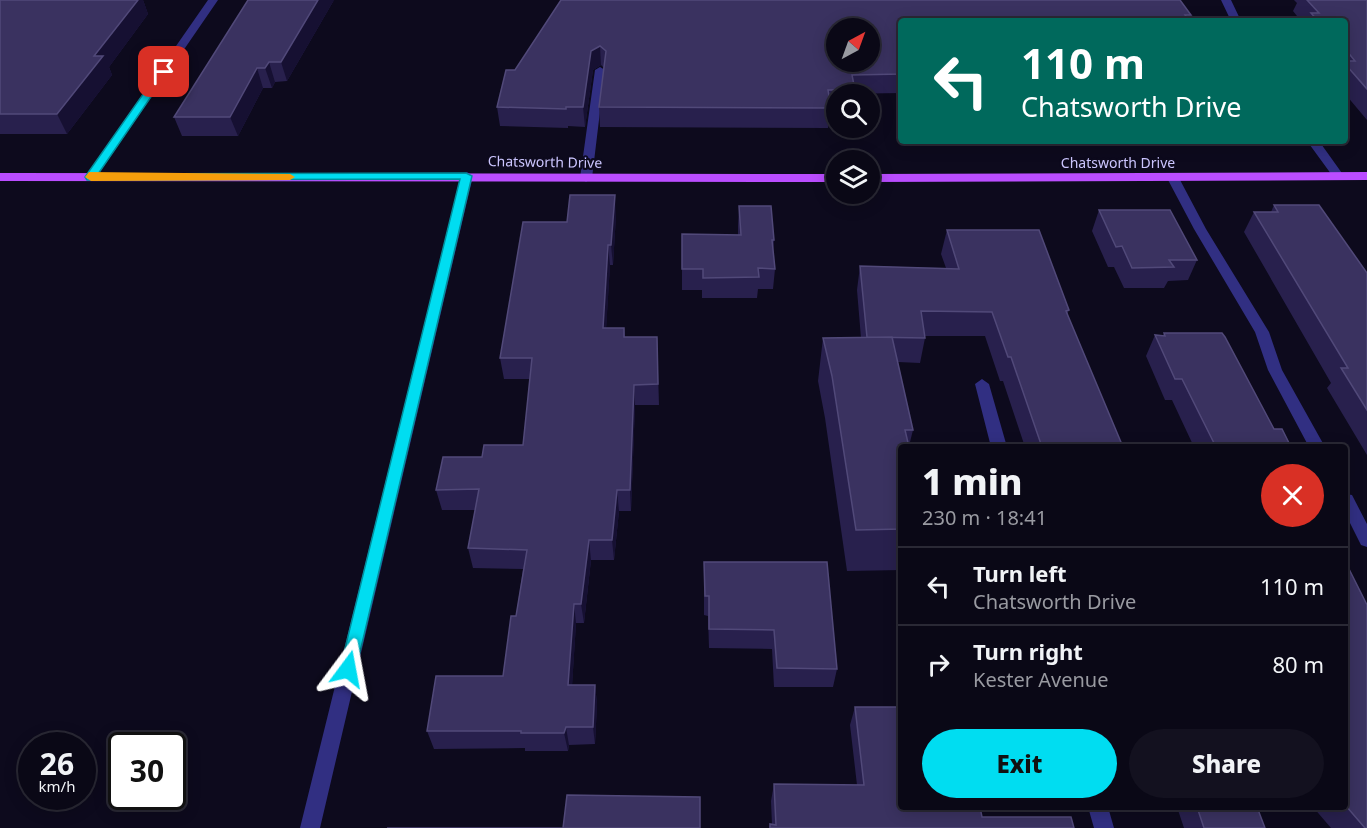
<!DOCTYPE html>
<html lang="en">
<head>
<meta charset="utf-8">
<style>
	:root { --surface:#0a0816; --page:#13111f; --text:#f1f3f6; --muted:#999aa1; --line:#2a2935; --accent:#00ddf1 }
	body { margin:0; font-family:"Noto Sans",sans-serif; background:var(--page); color:var(--text); height:100vh; display:flex; flex-direction:column; font-size:22px; white-space:nowrap }
	* { box-sizing:border-box; margin:0 }
	p { font-size:20px; color:var(--muted) }
	.icon { flex:none; width:33px; height:33px; fill:none; stroke:currentColor; stroke-width:2; stroke-linecap:round; stroke-linejoin:round }
	.map { position:relative; flex:1; overflow:hidden }
	.drawer { position:absolute; left:898px; top:444px; width:450px; height:366px; display:flex; flex-direction:column; background:var(--surface); border-radius:6px; box-shadow:0 3px 15px #0003,0 0 0 2px var(--line) }
	.drawer>* { flex:none }
	.hud { position:absolute; left:898px; top:18px; width:450px; height:126px; border-radius:6px; box-shadow:0 3px 15px #0003,0 0 0 2px var(--line); background:#00695c; color:#fff; overflow:hidden }
	.needle { width:39px; rotate:41deg }
	.tools { position:absolute; left:826px; top:18px; display:grid; gap:12px }
	.tools a { display:grid; place-items:center; width:54px; height:54px; border-radius:50%; background:var(--surface); box-shadow:0 3px 15px #0003,0 0 0 2px var(--line); font-size:30px }
	.speed { position:absolute; left:18px; top:732px; display:flex; gap:12px; font-size:30px; font-weight:700; text-align:center }
	.speed>* { display:grid; place-content:center; width:78px; height:78px; border-radius:50%; background:var(--surface); box-shadow:0 3px 15px #0003,0 0 0 2px var(--line); line-height:1 }
	.speed small { font-size:15px; font-weight:400 }
	.speed .limit { border:3px solid #111; border-radius:9px; background:#fff; color:#111 }
	.pin { position:absolute; display:grid; place-items:center; width:51px; height:51px; color:#fff; margin:-26px; border-radius:12px; box-shadow:0 3px 9px #0006 }
	.me { position:absolute; width:66px; margin:-33px; rotate:13deg; stroke-linejoin:round; filter:drop-shadow(0 0 4px #0008) }
	.turn { display:flex; align-items:center; gap:21px; height:126px; padding:0 24px; font-size:27px }
	.turn .icon { width:78px; height:78px; stroke-width:2.5 }
	.turn b { display:block; font-size:42px; line-height:51px }
	.round { display:grid; place-items:center; flex:none; width:63px; height:63px; border-radius:32px; background:var(--page) }
	.overview { display:flex; align-items:center; justify-content:space-between; height:102px; padding:0 24px }
	h1 { font-size:36px; font-weight:800; line-height:45px }
	.cta { display:flex; gap:12px; margin-top:auto; padding:12px 24px }
	.cta a { flex:1; height:69px; border-radius:36px; background:var(--accent); color:#111; font-size:24px; font-weight:800; line-height:69px; text-align:center }
	.cta a+a { background:var(--page); color:var(--text) }
	ul { padding:0; list-style:none }
	li { display:flex; align-items:center; gap:18px; height:78px; padding:0 24px; border-top:2px solid var(--line) }
	li div { flex:1 }
	li b { display:block; font-size:22px }
	li em { font-style:normal }
	.map>svg:first-child { display:block }
</style>
</head>
<body>
<div class="map">
<svg width="1367" height="828" viewBox="0 0 1367 828">
	<rect width="100%" height="100%" fill="#0d0a1d"/>
	<g fill="none" stroke-linecap="round" stroke-linejoin="round">
		<path fill="#312f82" fill-rule="evenodd" d="M208,0H218L95,179H87L85,177Z
			M1221,0H1231L1241,21H1231Z
			M600,67L605,70L592,178L586,182L580,178L595,70Z
			M1307,141H1319L1344,176L1342,178H1334Z
			M467,172L473,176L320,828H300L461,176Z
			M1173,174L1179,178L1206,229L1269,332L1282,370L1325,447H1309L1268,370L1255,332L1194,229L1167,178Z
			M982,379L989,384L1007,447H991L975,384Z
			M1346,494L1352,495L1367,524V547L1361,545L1346,515Z
			M1088,807H1108L1114,828H1094Z"/>
		<path fill="#ba4dff" fill-rule="evenodd" d="M1367,172V180L870,182V174Z
			M0,173L837,174V182L0,181Z"/>
	</g>
	<path fill="#28204d" d="M0,0H143L148,14L109,67L112,75L67,134H0Z
		M334,0L287,81L275,82L272,88H263L238,136H182L174,117Z
		M561,0L1191,15L1189,21H902V93L837,94V109H831L828,128L600,127L599,107L604,68L601,65L593,70L585,127L568,126V128L500,126L497,107L515,70Z
		M1294,0H1367V120L1346,95V21H1301L1293,11L1297,3Z
		M1274,205L1367,273V455L1327,388L1331,383L1244,232L1254,212H1271Z
		M739,206L774,240L773,254L775,269L773,289H758L757,298H702V290H682V234L738,235V226Z
		M1099,210L1197,260L1188,280L1168,281L1164,288H1124L1114,267H1108L1092,231Z
		M616,215L613,265H610L606,328H624L625,337H657L659,405H635L631,511H619L614,560H591L584,623H576L572,685H595L597,704L595,744L569,745L568,751H525V748L434,749L427,731L503,676L516,616L523,569L473,568L468,548L475,510H442L436,490L482,457L523,445L530,379H504L500,358L567,222Z
		M947,230L1069,310L1067,315L1123,447H1025L1003,381H1000L985,336H925V338L920,363L898,362L913,430L909,446L902,447V570L847,571L825,418L818,381L823,338H861L857,290L860,266L946,268L941,254Z
		M1164,333L1274,429L1291,447H1194L1172,400H1165L1146,356L1155,335L1163,336Z
		M704,562L837,669L833,687H774L772,649L709,648L708,616L704,615Z
		M1346,563L1367,828H1331L1313,807H1346Z
		M855,707L902,807L1074,828H769L770,824L772,825L771,801L774,784L857,785L850,725Z
		M1177,807H1257L1265,828H1184Z"/>
	<path fill="#161032" d="M138,0H143L148,14L109,67L112,75L67,134L57,114L94,56Z
		M318,0H334L287,81L281,62Z
		M600,46L601,65L593,70L585,127L583,107L591,51Z
		M269,62L275,82L272,88L265,68Z
		M257,68L263,88L238,136L230,117Z
		M615,195L616,215L613,265L611,245Z
		M608,245L610,265L605,349L603,328Z
		M634,385L635,405L631,511L630,490Z
		M617,490L619,511L614,560L612,540Z
		M589,540L591,560L584,623L581,604Z
		M574,604L576,623L571,704L568,685Z
		M595,685L597,704L595,744L593,727Z
		M566,727L569,745L568,751L564,733Z"/>
	<path fill="#3a3260" stroke="#514979" stroke-width="1.5" fill-rule="evenodd" d="M0,0H138L94,56H103L57,114H0Z
		M248,0H318L281,62H269L265,68H257L230,117H174Z
		M561,0H1180L1191,15H1185L1189,21H902V74L852,75L855,90H828L831,108L599,107L606,51L600,46L591,51L583,107H566V109L497,107L506,70H515ZM837,28H870V62H837Z
		M1307,0H1367V89L1346,65V61H1355L1346,50V21H1318L1311,13H1319Z
		M570,195H615L611,245H608L603,328H624V337H657L658,384L634,385L630,490H617L612,540H589L581,604H574L568,685H595L593,727H566L564,733H521V731H427L436,676H503L511,616H516L527,550L468,548L479,489L436,490L443,457H482L484,445H523L532,358H500L523,222H567Z
		M1274,205H1319L1367,273V410L1341,368H1348L1254,212H1278Z
		M739,206H771L774,240H772L775,269L758,268L759,277L703,278V269H682V234L741,235Z
		M1099,210H1170L1197,260H1169L1174,267L1132,268L1122,246L1116,247Z
		M947,230H1039L1069,310L1066,311L1123,447H1042L1011,357H1008L992,312L921,311L925,338L867,337L860,266L959,269Z
		M1164,333H1222L1225,337L1274,429H1282L1291,447H1216L1182,379H1175L1155,335L1165,336Z
		M892,337L913,430H905L909,447H902V529L856,530L832,376L823,338Z
		M704,562H827L837,669L777,668L774,630L709,629V596H705Z
		M1346,563L1367,605V828H1365L1346,806V737H1348L1346,732Z
		M855,707H902V807H980L982,817H1071L1074,828H770V824L776,825L774,784L864,785Z
		M567,795L700,797V828H387H563Z
		M1197,807H1257L1265,828H1204Z"/>
	<path fill="#00ddf1" stroke="#00909d" stroke-width="1.5" d="M160,70L168,72L98,174L466,173L472,176L356,669L354,675L348,677L342,675L340,669L460,179L87,180L85,177Z"/>
	<path fill="#f59e0b" d="M89,172L290,174L295,177L290,180L91,181L85,177Z"/>
	<g text-anchor="middle" stroke-width="4.5" stroke-linejoin="round" paint-order="stroke">
		<g font-size="14" fill="#ccc6ff" stroke="#0d0a1d">
			<text transform="translate(545 162) rotate(1)" y="5">Chatsworth Drive</text>
			<text x="1118" y="168">Chatsworth Drive</text>
		</g>
	</g>
</svg>
<div class="tools">
<a><svg class="needle" viewBox="-14 -14 28 28"><path d="M0-13l5 13h-10z" fill="#e53935"/><path d="M0 13l5-13h-10z" fill="#999aa1"/></svg></a>
<a><svg class="icon" aria-label="search" viewBox="0 0 24 24"><circle cx="10" cy="10" r="6"/><path d="M15 15l6 6"/></svg></a>
<a><svg class="icon" aria-label="layers" viewBox="0 0 24 24"><path d="M12 4l9 5-9 5-9-5zM3 14l9 5 9-5"/></svg></a>
</div>
<div class="speed"><div>26<small>km/h</small></div><div class="limit">30</div></div>
<div class="pin" style="left:164px;top:72px;background:#d93025"><svg class="icon" aria-label="arrive" viewBox="0 0 24 24"><path d="M6 21V4h12l-3 4 3 4H6"/></svg></div>
<svg class="me" style="left:348px;top:669px" viewBox="-20 -20 40 40"><path d="M0-17L14 15 0 8-14 15z" fill="#00ddf1" stroke="#fff" stroke-width="4"/></svg>
<div class="hud">
<div class="turn"><svg class="icon" aria-label="left" viewBox="0 0 24 24"><path d="M17 20v-9H6M10 6l-5 5 5 5"/></svg><div><b>110 m</b>Chatsworth Drive</div></div>
</div>
<section class="drawer">
<div class="overview"><div><h1>1 min</h1><p>230 m · 18:41</p></div><a class="round" style="background:#d93025;color:#fff"><svg class="icon" aria-label="close" viewBox="0 0 24 24"><path d="M6 6l12 12M18 6L6 18"/></svg></a></div>
<ul>
<li><svg class="icon" aria-label="left" viewBox="0 0 24 24"><path d="M17 20v-9H6M10 6l-5 5 5 5"/></svg><div><b>Turn left</b><p>Chatsworth Drive</p></div><em>110 m</em></li>
<li><svg class="icon" aria-label="right" viewBox="0 0 24 24"><path d="M7 20v-9h11M14 6l5 5-5 5"/></svg><div><b>Turn right</b><p>Kester Avenue</p></div><em>80 m</em></li>
</ul>
<div class="cta"><a>Exit</a><a>Share</a></div>
</section>
</div>
</body>
</html>
